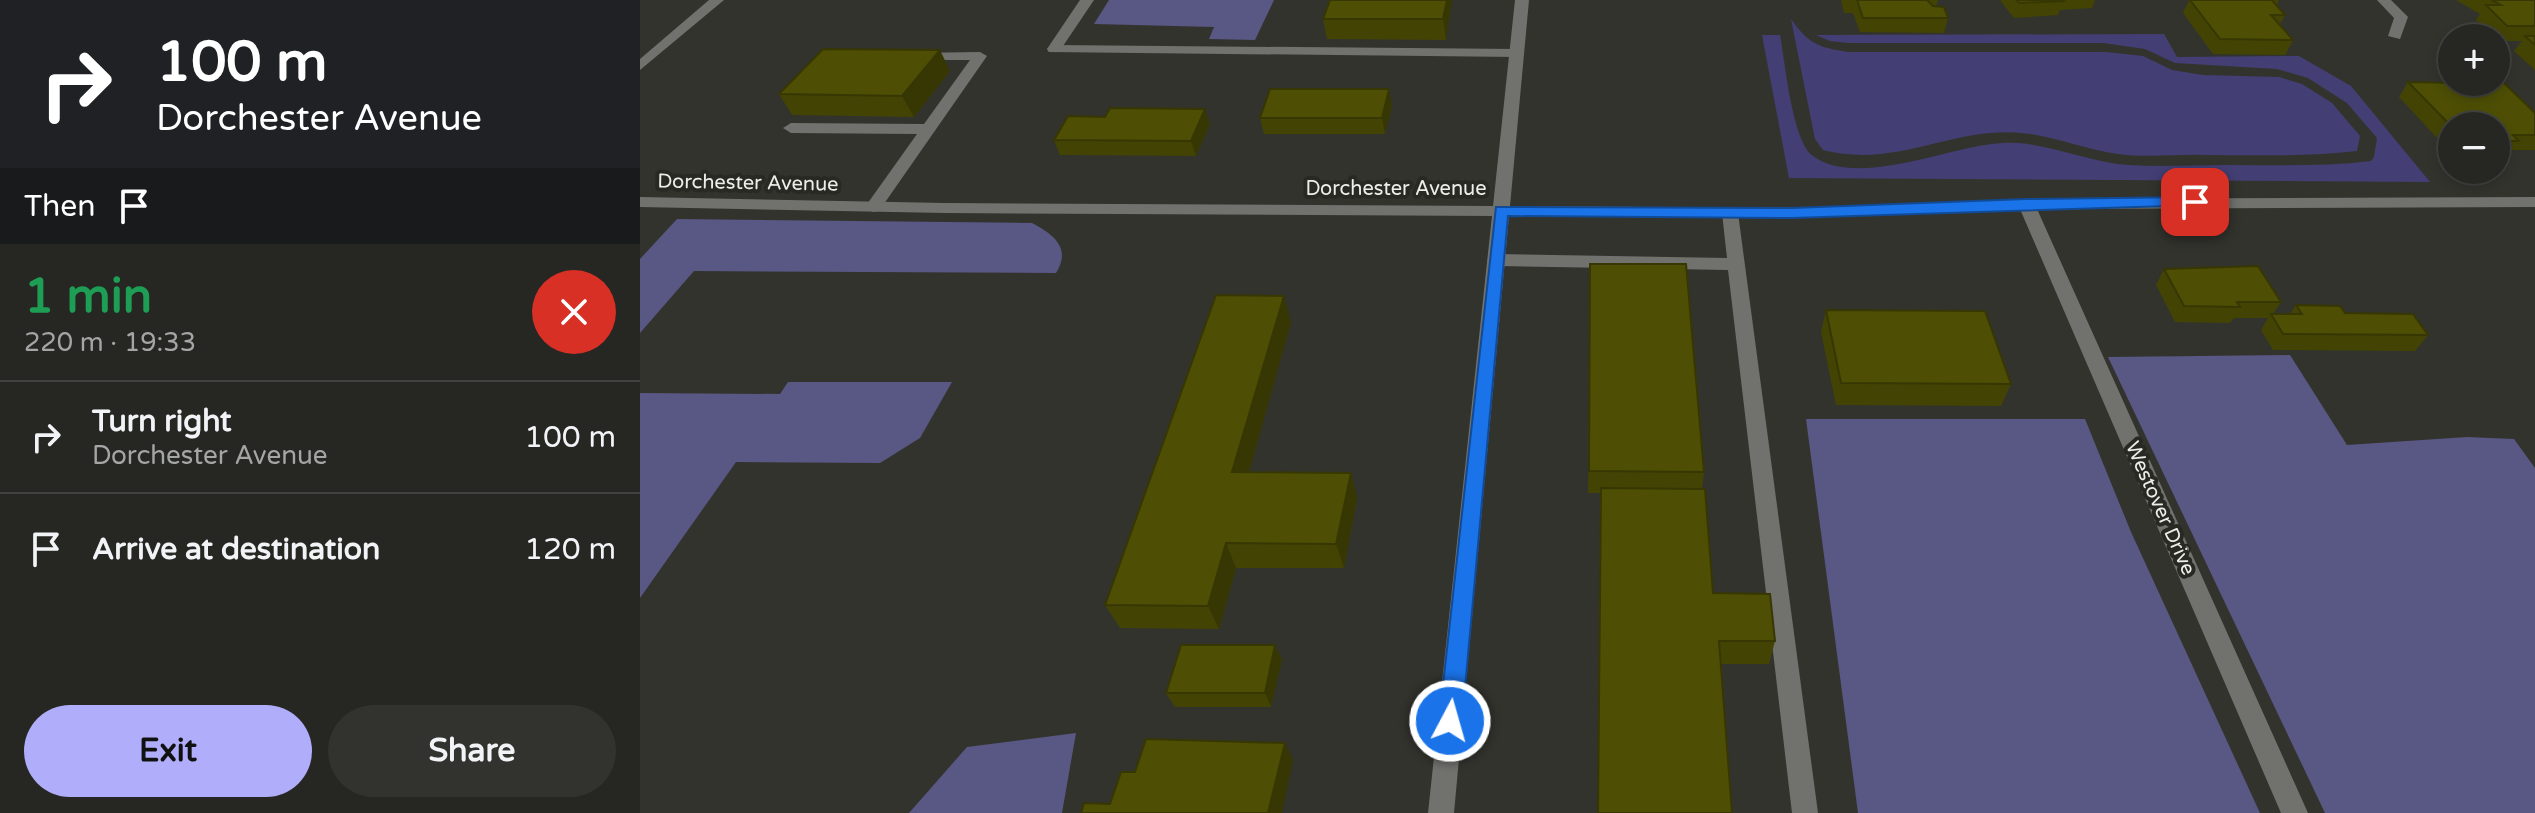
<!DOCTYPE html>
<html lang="en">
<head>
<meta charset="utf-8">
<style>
	:root { --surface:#262622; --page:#32322f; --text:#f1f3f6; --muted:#a4a5a5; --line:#424340; --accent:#b0aefa }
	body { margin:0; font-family:"Varela Round",sans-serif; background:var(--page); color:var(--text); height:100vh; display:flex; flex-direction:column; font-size:30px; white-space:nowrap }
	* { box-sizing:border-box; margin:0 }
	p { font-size:26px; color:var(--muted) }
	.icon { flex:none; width:44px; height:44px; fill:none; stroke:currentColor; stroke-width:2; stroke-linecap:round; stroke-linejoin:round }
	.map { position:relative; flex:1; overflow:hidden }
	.panel { display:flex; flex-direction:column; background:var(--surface); width:640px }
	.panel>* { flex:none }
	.banner { background:#202124; color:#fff; overflow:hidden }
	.tools { position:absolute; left:1798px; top:24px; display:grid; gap:16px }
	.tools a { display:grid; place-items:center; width:72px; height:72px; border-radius:50%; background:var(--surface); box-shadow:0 4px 12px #0003,0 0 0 2px var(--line); font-size:40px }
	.pin { position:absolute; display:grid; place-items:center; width:68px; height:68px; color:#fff; margin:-34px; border-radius:16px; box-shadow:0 4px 12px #0006 }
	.me { position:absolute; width:88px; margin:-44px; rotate:6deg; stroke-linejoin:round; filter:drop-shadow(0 0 6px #0008) }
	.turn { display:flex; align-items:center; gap:28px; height:168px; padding:0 24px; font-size:36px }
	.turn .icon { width:104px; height:104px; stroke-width:2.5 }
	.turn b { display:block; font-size:56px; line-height:68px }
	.then { display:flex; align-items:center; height:76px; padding:0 24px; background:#0003; gap:16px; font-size:30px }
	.round { display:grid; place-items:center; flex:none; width:84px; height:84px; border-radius:42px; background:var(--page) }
	.head { display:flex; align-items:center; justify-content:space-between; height:136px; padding:0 24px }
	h1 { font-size:48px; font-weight:700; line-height:60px; color:#1e9e55 }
	.primary-button { display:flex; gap:16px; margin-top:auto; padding:16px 24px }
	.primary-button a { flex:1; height:92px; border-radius:48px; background:var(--accent); color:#111; font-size:32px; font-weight:700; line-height:92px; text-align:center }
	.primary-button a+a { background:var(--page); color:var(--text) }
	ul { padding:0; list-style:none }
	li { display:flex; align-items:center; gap:24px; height:112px; padding:0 24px; border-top:2px solid var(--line) }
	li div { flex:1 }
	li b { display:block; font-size:30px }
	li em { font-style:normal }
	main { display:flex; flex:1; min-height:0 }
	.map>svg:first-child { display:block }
</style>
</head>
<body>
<main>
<section class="panel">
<div class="banner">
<div class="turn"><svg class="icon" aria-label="right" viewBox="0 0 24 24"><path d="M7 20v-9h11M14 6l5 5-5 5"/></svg><div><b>100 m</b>Dorchester Avenue</div></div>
<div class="then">Then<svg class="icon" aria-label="arrive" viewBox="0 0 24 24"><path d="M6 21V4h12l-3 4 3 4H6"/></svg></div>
</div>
<div class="head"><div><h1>1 min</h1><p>220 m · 19:33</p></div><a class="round" style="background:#d93025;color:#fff"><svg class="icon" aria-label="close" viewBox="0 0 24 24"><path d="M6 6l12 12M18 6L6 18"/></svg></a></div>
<ul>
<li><svg class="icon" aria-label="right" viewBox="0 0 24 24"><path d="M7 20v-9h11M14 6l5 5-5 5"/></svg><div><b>Turn right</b><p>Dorchester Avenue</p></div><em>100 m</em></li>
<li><svg class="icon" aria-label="arrive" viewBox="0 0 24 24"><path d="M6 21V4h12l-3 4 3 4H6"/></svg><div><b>Arrive at destination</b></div><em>120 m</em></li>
</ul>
<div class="primary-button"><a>Exit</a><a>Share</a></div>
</section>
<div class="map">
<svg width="1895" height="813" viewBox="0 0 1895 813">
	<rect width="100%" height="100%" fill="#33332e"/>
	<path fill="#595783" d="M469,0H634L615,40L569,39L574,27L454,24Z
		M37,219L392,223C413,234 432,248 416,273L54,271L0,333V259Z
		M1650,355L1707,445L1827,437L1874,439L1895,468V813H1685L1468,357Z
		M148,382H312L280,438L240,463L96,462L0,598V393L140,394Z
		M1166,419H1445L1491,532L1620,813H1218Z
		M436,733L422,813H269L327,747Z"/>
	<path fill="#433f74" d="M1151,19C1169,44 1177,47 1208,52H1466L1503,56L1532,70L1563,75L1639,77L1662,84L1692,103L1720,136L1717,151C1666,157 1615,155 1564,155C1536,154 1506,158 1478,154C1446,150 1415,136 1382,133C1312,126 1257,169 1183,150L1175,139Z
		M1524,34L1537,57L1659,56L1711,86L1790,182L1149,178L1122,35H1140C1145,61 1152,141 1173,156C1218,189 1312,145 1363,143C1406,141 1445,162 1488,165C1520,167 1553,165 1585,165C1634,165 1682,167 1731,161L1734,157L1737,138L1707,103L1668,78L1637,69L1535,63L1505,49L1464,43H1208L1190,41L1176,35Z"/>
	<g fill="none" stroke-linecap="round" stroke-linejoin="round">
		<path fill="#71716e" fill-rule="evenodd" d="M414,45L877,49L884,53L877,57L409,52L407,49Z
			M340,52L347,56L239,211L233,212L225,207L277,134L151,133L143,128L151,123L284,124L330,60H278L273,59V53Z
			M1090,208L1098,213L1178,813H1152L1088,270L856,266L847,260L856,254L1087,258L1082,213Z"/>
		<path fill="#71716e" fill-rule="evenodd" d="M69,0H84L0,70V59Z
			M440,0H454L419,52H409L407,49Z
			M875,0H889L870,206L1152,208L1386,199L1895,197V207L1397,209L1668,813H1641L1380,209L1152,218L869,216L814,813H788L852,216L305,213L0,207V197L305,203L853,206Z
			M1737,0H1751L1768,17L1760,39L1748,36L1754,18Z"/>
	</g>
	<path fill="#434404" d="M690,0H812L806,40L687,39L683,19Z
		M1201,0H1298L1296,7L1308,18L1304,33L1220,32L1213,13H1204Z
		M1360,0H1455L1452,8L1420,10L1418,15L1374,18Z
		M1549,0H1639L1637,4H1636L1645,15L1640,24L1653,40L1645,55L1573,54L1543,13Z
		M1816,0H1895V70L1874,51L1882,41H1856V38H1854L1836,20L1840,14Z
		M310,71L274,117L152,115L139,94Z
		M1768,82L1826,93L1834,91L1840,83L1895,113V150H1872L1867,157H1856V126H1812V154L1759,97Z
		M752,105L745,134H624L620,118Z
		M570,124L556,156L420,155L414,140Z
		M950,264L1064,472L1062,489L1073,593L1135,641L1129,664H1080L961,493H948Z
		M1524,269L1641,302L1633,314H1650L1656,305L1705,313L1788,335L1775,351L1633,350L1621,330L1628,318H1594L1590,323L1535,322L1516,285Z
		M1186,310L1371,384L1361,406L1196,405L1181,332Z
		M651,322L609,472L711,473L717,498L704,568H596L579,629L480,628L465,605Z
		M642,659L631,707H535L526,693Z"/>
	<path fill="#373704" d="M807,0H812L806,40L803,19Z
		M300,50L310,71L274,117L262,96Z
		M749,89L752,105L745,134L742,118Z
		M565,109L570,124L556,156L551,141Z
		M644,296L651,322L602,497L592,472Z
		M711,473L717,498L704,568L696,544Z
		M586,543L596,568L579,629L568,606Z
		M635,645L642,659L631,707L625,693Z
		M645,743L653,760L642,813H628Z"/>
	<path fill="#4e4f05" stroke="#373704" stroke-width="2" d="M690,0H807L803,19H683Z
		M1217,0H1287L1293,6L1304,7L1308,18H1223Z
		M1376,0H1423L1424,1L1379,3Z
		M1550,0H1632L1645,15H1631L1653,40L1580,39Z
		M1852,0H1895V26H1867L1846,5H1861Z
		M1885,36H1895V45Z
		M183,49L300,50L262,96L139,94Z
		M1768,82L1817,83L1826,93L1846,89L1840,83H1864L1895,113V135H1873L1879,141H1856V126L1812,127Z
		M630,89H749L742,118H620Z
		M470,108L565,109L551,141L414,140L428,116L465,117Z
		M950,264H1046L1064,472L949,471Z
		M1618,266L1641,302H1597L1600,307L1544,306L1524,269Z
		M576,295L644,296L592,472L711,473L696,544L586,543L568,606L465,605Z
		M1656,305L1700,306L1705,313L1773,314L1788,335L1643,334L1631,314H1662Z
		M1186,310L1345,311L1371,384L1201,383Z
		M961,488L1065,489L1073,593L1130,594L1135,641H1079L1092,813H958Z
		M541,645H635L625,693H526Z
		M506,739L645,743L628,813H441L444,803L470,804L481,772H495Z"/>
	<path fill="#1a73e8" stroke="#114b97" stroke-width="2" d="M1555,197L1563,202L1561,205L1152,218L868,216L822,721L818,728L810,732L802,728L799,721L856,207L1152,208L1386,199Z"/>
	<g text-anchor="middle" stroke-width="8" stroke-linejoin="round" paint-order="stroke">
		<g font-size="20" fill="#edeeea" stroke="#292924">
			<text transform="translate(108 182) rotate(1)" y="7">Dorchester Avenue</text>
			<text x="756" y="195">Dorchester Avenue</text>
			<text transform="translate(1521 508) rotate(66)" y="7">Westover Drive</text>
		</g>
	</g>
</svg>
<div class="tools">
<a>+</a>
<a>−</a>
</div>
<div class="pin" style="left:1555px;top:202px;background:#d93025"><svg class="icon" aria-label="arrive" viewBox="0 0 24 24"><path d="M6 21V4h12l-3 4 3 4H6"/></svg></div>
<svg class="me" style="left:810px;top:721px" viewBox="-20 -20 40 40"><circle r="17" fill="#1a73e8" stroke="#fff" stroke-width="3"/><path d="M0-11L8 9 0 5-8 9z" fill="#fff"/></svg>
</div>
</main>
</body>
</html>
